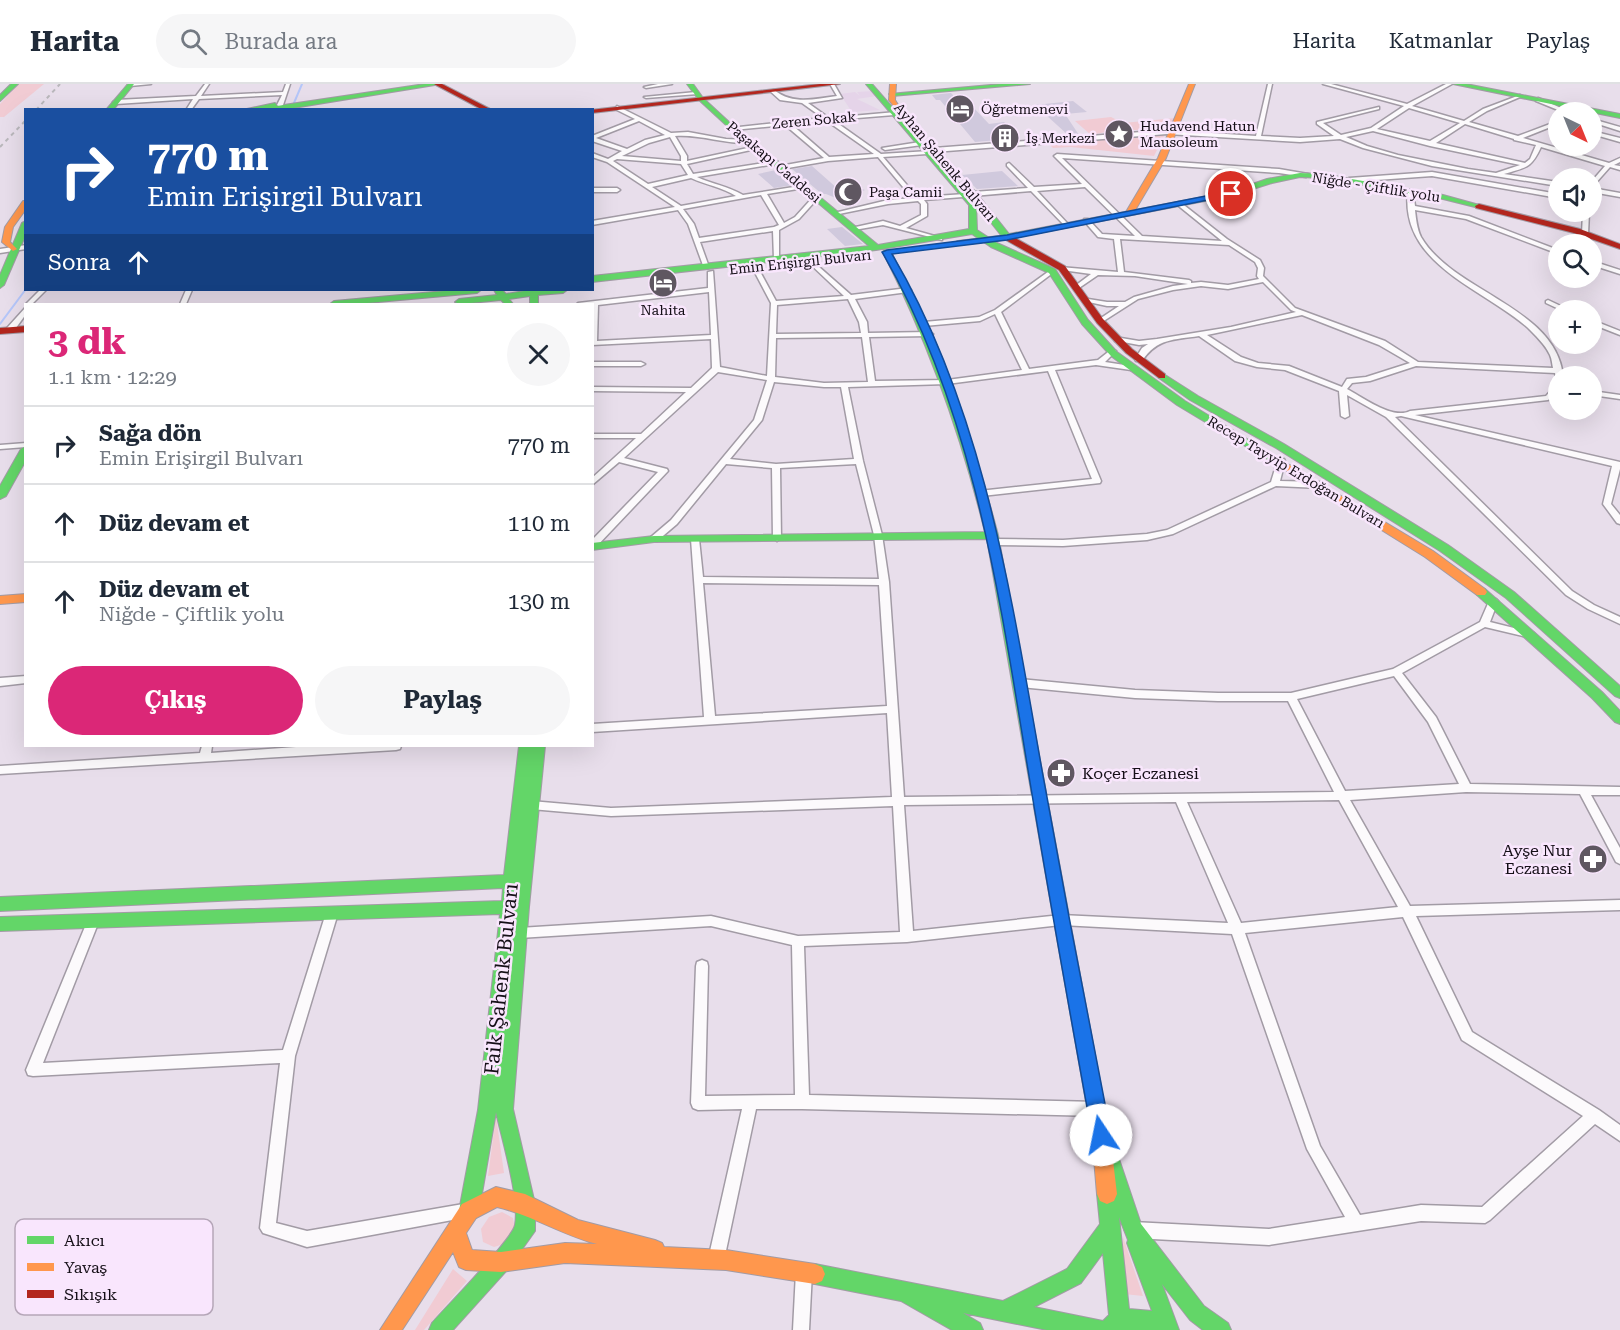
<!DOCTYPE html>
<html lang="tr">
<head>
<meta charset="utf-8">
<style>
	:root { --surface:#fff; --page:#f6f6f7; --text:#1f2937; --muted:#747a83; --line:#e0e1e3; --accent:#db2777 }
	body { margin:0; font-family:"Roboto Serif",serif; background:var(--page); color:var(--text); height:100vh; display:flex; flex-direction:column; font-size:22px; white-space:nowrap }
	* { box-sizing:border-box; margin:0 }
	p { font-size:20px; color:var(--muted) }
	.icon { flex:none; width:33px; height:33px; fill:none; stroke:currentColor; stroke-width:2; stroke-linecap:round; stroke-linejoin:round }
	.map { position:relative; flex:1; overflow:hidden }
	.details { position:absolute; left:24px; top:219px; width:570px; height:444px; display:flex; flex-direction:column; background:var(--surface); border-radius:0px; box-shadow:0 6px 24px #0002 }
	.details>* { flex:none }
	.guide { position:absolute; left:24px; top:24px; width:570px; height:183px; border-radius:0px; box-shadow:0 6px 24px #0002; background:#1a4fa0; color:#fff; overflow:hidden }
	.needle { width:39px; rotate:137deg }
	.controls { position:absolute; left:1548px; top:18px; display:grid; gap:12px }
	.controls a { display:grid; place-items:center; width:54px; height:54px; border-radius:50%; background:var(--surface); box-shadow:0 6px 24px #0002; font-size:30px }
	.pin { position:absolute; display:grid; place-items:center; width:51px; height:51px; color:#fff; margin:-26px; border:3px solid #fff; border-radius:50%; box-shadow:0 2px 6px #0007 }
	.me { position:absolute; width:66px; margin:-33px; rotate:349deg; stroke-linejoin:round; filter:drop-shadow(0 0 4px #0008) }
	.turn { display:flex; align-items:center; gap:21px; height:126px; padding:0 24px; font-size:27px }
	.turn .icon { width:78px; height:78px; stroke-width:2.5 }
	.turn b { display:block; font-size:42px; line-height:51px }
	.then { display:flex; align-items:center; height:57px; padding:0 24px; background:#0003; gap:12px; font-size:22px }
	.round { display:grid; place-items:center; flex:none; width:63px; height:63px; border-radius:32px; background:var(--page) }
	.head { display:flex; align-items:center; justify-content:space-between; height:102px; padding:0 24px }
	h1 { font-size:36px; font-weight:700; line-height:45px; color:var(--accent) }
	.cta { display:flex; gap:12px; margin-top:auto; padding:12px 24px }
	.cta a { flex:1; height:69px; border-radius:36px; background:var(--accent); color:#fff; font-size:24px; font-weight:700; line-height:69px; text-align:center }
	.cta a+a { background:var(--page); color:var(--text) }
	ul { padding:0; list-style:none }
	li { display:flex; align-items:center; gap:18px; height:78px; padding:0 24px; border-top:2px solid var(--line) }
	li div { flex:1 }
	li b { display:block; font-size:22px }
	li em { font-style:normal }
	header { display:flex; align-items:center; gap:36px; box-sizing:border-box; height:84px; padding:0 30px; background:var(--surface); border-bottom:2px solid var(--line) }
	header strong { font-size:28px }
	nav { display:flex; gap:33px; margin-inline-start:auto; font-size:21px }
	.search { width:420px; height:54px; background:var(--page); display:flex; align-items:center; gap:15px; box-sizing:border-box; padding:0 21px; border-radius:33px; color:var(--muted); font-size:22px }
	.map>svg:first-child { display:block }
</style>
</head>
<body>
<header>
<strong>Harita</strong>
<div class="search"><svg class="icon" aria-label="search" viewBox="0 0 24 24"><circle cx="10" cy="10" r="6"/><path d="M15 15l6 6"/></svg>Burada ara</div>
<nav><a>Harita</a><a>Katmanlar</a><a>Paylaş</a></nav>
</header>
<div class="map">
<svg width="1620" height="1246" viewBox="0 0 1620 1246">
	<rect width="100%" height="100%" fill="#e8deeb"/>
	<path fill="#e5d4e9" d="M873,7L877,12L857,15L880,26L852,28L840,10L855,8L860,12L857,8Z"/>
	<path fill="#f1cbd3" d="M19,0H44L4,33H0V20Z
		M1111,33L1123,39L1176,34L1169,46H1115L1091,51L1075,37Z
		M1165,50L1154,72L1071,63L1053,64L1049,60Z
		M496,1032L504,1089L488,1092Z
		M502,1128L513,1134L515,1146L507,1159L494,1163L483,1158L481,1145L489,1133Z
		M1123,1153L1143,1212L1124,1210Z
		M453,1185L467,1197L424,1246H415Z"/>
	<g fill="none" stroke-linecap="round" stroke-linejoin="round">
		<path stroke="#b5c6f9" stroke-width="2" d="M291,26L302,0
			M0,240L26,205"/>
	</g>
	<path fill="#d0c9dd" d="M951,9L963,22H972L989,40L1004,38L1020,54L975,58L940,16H936L932,11Z
		M1073,17L1087,28L1065,30L1079,51H1068L1035,21Z
		M812,82L838,105L850,101L865,106L850,112L843,110L853,121L826,110H822L792,85Z
		M776,86L793,101L774,104L758,90Z
		M1002,87L1018,102L977,105L962,91Z
		M842,143L863,160L845,162L827,145Z"/>
	<g fill="none" stroke-linecap="round" stroke-linejoin="round">
		<g stroke="#a29ba5" stroke-width="3">
			<path id="street" d="M128,0H151L130,2Z
				M205,0H209L201,12L283,8L286,0H290L283,21L280,23L277,21L282,11L199,15L191,26H186L193,15L116,20L113,18L116,16L196,12Z
				M658,0H672L646,4L644,3Z
				M830,0H834L842,14L808,19L829,34L896,28L894,31L833,36L881,70L929,67L930,68L927,70L883,73L912,107L921,113L965,110L966,111L963,113L924,116L927,120V132L906,144L942,154V156L883,141L854,146L851,144L883,137L900,142L921,131V120L918,117L888,120L834,131V129L888,116L914,114L908,109L878,73L828,77L782,85L780,84V82L824,74L785,41L733,46L730,44L823,34L802,19L780,16L770,7L774,6C793,21 814,15 837,12ZM827,37L874,70L829,73L791,40Z
				M1268,0H1272L1261,52L1300,54L1334,52L1317,40V38L1379,23V25L1323,39L1341,51L1371,44L1404,22L1323,0H1331L1407,20L1446,0H1452L1412,22L1464,37L1483,25L1520,11V13L1487,27L1469,38L1518,52L1558,37V40L1523,54L1609,79L1620,74V78L1614,81L1620,82V86L1610,83L1594,101L1592,102V97L1605,82L1541,63C1531,85 1526,83 1504,90L1558,98V102L1432,82L1363,64L1340,55L1300,58L1167,50L934,68L931,66L934,64L1167,46L1256,52ZM1409,24L1460,39L1430,57L1377,45ZM1465,40L1514,55V56L1536,61L1530,75L1525,79L1436,59ZM1373,47L1430,62L1520,81L1496,89L1468,85L1398,71L1367,62L1346,53Z
				M696,8L698,10L646,14L644,13Z
				M1538,14L1568,27L1569,28H1563L1536,17Z
				M617,22L671,49L688,48L726,55L751,56L749,59C724,60 700,50 675,52L687,72V77L757,62L760,64L687,80L693,90L777,77L778,78L775,80L697,93C712,100 728,102 743,111L806,101V103L804,104L767,110L784,139L795,133L814,112H818V114L799,135L779,146V176L774,175L773,147L700,158L709,183L704,184L688,140L678,126L592,141V137L675,123L607,78L592,73V69L608,75L622,67L592,57V52L635,35L615,25ZM639,37L665,51L645,56L627,65L596,54ZM670,53L681,72V77L622,72L649,59ZM617,75L681,80L688,91L648,100L613,77ZM691,94C706,101 722,103 736,112L681,122L652,103ZM761,111L779,141L774,143L699,154L694,140L683,125Z
				M1592,35L1620,43V47L1592,38Z
				M1592,47L1620,54V58L1592,50Z
				M920,58L922,61L885,66L882,64Z
				M1057,70L1279,85L1308,90L1309,91L1306,93L1279,89L1062,74L1142,152L1222,157L1175,119L1180,118L1227,155L1260,176L1264,184L1263,192L1295,224L1385,257L1418,278L1553,284C1552,280 1552,275 1550,271C1545,260 1535,251 1527,243C1481,203 1399,180 1408,106L1413,107L1415,122L1469,132L1558,166V170L1556,169L1466,135L1415,126C1416,135 1417,145 1421,153C1453,208 1556,223 1563,292L1556,294L1555,289L1416,282L1370,297L1352,299L1347,305C1364,314 1393,336 1410,327L1546,312L1555,302H1558V308L1548,316L1415,331L1620,378V385L1611,420L1620,431V440L1617,439L1603,420L1612,382L1401,332L1395,333L1572,507L1594,521L1620,533V540L1588,525L1566,511L1386,333L1347,311L1349,332L1345,334L1341,332L1339,307L1285,286L1257,283L1235,277L1199,252C1174,256 1157,254 1142,277H1136L1135,275L1142,264L1148,260L1139,261L1118,257H1115V253L1139,257L1157,255L1231,243L1296,228L1291,226L1263,198L1228,205L1201,202L1173,206L1138,215L1102,238H1098V236L1119,222H1107L1084,217L1082,216V214L1107,218H1125L1134,213L1173,202L1188,200L1135,192L1098,191L1079,204H1075V202L1091,190L1062,186L1059,184L1060,183L1118,188L1114,155L1098,153L1084,137V135H1088L1102,150L1135,152L1085,103L1037,107L1068,140L1069,141L1066,143L1031,107L973,112L970,110L973,108L1028,104L1007,82V80L1009,79L1034,103L1082,100L1054,72ZM1120,155L1229,161L1255,178L1258,184L1257,192L1259,195L1228,201L1201,198L1191,199V197L1189,196L1124,188ZM1302,231L1379,261L1410,279L1366,293L1347,295L1342,303L1289,282L1258,279L1241,273L1207,251Z
				M1432,88L1558,110V114L1432,92L1349,98L1346,96L1349,94Z
				M592,104H617L620,106L617,108H592Z
				M1592,104L1620,109V113L1592,108Z
				M1583,128H1589L1588,150L1585,152L1582,150Z
				M26,161V165L0,169V165Z
				M810,175L851,211L908,204L911,206L908,208L855,215L867,238L868,249L929,248L933,250L929,252L869,253L875,297L947,296L1022,286L995,230L980,237L924,242L920,240L924,238L979,233L995,226L1052,185L1054,186V188L1001,228L1029,285L1098,276L1112,265L1116,267L1105,278L1131,282L1135,284L1131,286L1096,281L1055,286L1101,397L1100,399L982,412L979,411V407L1092,395L1048,287L947,300L848,303L863,377L882,451L889,498L904,713L1334,708L1288,617H1218L1135,614L1020,603L1015,599L1020,595L1135,606L1218,609H1291L1393,585L1480,538L1490,515H1496L1498,517L1490,538L1534,549L1536,551L1534,553L1531,554L1485,543L1402,589L1436,633L1470,700L1620,703V711H1591L1620,764V780L1616,778L1580,710L1466,708L1350,716L1410,822L1620,816V826L1416,832L1472,948L1599,1026L1620,1041V1057L1595,1040L1490,1136L1485,1139L1421,1137L1269,1161L1133,1154L1128,1151L1125,1146L1128,1141L1133,1138L1269,1145L1345,1133L1307,1065L1232,850L1061,841L907,858L804,862L809,1011L1097,1018L1102,1020L1104,1025L1102,1030L1097,1032L802,1025H756L724,1176L721,1181L716,1184L711,1181L708,1176L742,1025L698,1026L693,1024L691,1019L696,882L697,878L702,876L707,878L708,882L705,1012L795,1011L792,861L711,842L519,854L515,853L513,849L515,845L519,844L711,832L798,852L900,848L893,722L611,732L531,725L527,724L525,721L527,718L531,717L611,724L892,713L887,629L592,648V640L704,633L691,455L692,453H698L699,455L703,493L879,495L874,451L856,380L780,384L781,454L777,457L773,454L772,384L726,380L677,440L657,457H651L650,455L651,453L671,436L754,336L767,296L718,288L624,374L667,385L668,387L595,464L592,465V456L658,388L619,378L592,401V394L636,354H592V350H641L686,308L592,307V303L691,304L712,284L711,255L592,261V220H577L578,219L708,204V188L713,187L720,283L767,292L771,219L752,183L757,182L776,217L844,212L808,178L807,177ZM709,208L711,251L597,257L598,221ZM848,215L859,238L861,249L776,250L777,221ZM862,253L868,298L824,299L775,293L776,254ZM774,298L824,303H841L854,375L776,380L730,375L762,336ZM703,499L879,501L887,622L715,632ZM1394,592L1428,638L1459,700L1345,707L1297,615ZM1339,716L1398,823L1241,839L1187,718ZM1176,718L1228,839L1061,831L913,847L904,721ZM1403,833L1462,956L1583,1032L1482,1123L1421,1121L1360,1131L1320,1062L1245,849Z
				M1592,177L1620,186V190L1592,181Z
				M40,206H46L32,220H26Z
				M186,206H192L186,220H180Z
				M1548,216L1567,225L1568,226H1561L1546,219V217Z
				M26,223V230L13,248H7V244Z
				M1592,236L1620,247V251L1592,240Z
				M592,278H641L645,280L641,282H592Z
				M1592,307L1620,311V315L1592,311Z
				M26,359V363L0,365V361Z
				M1278,375H1284L1285,377L1280,397L1320,398L1324,401L1320,404L1276,402L1173,450L1147,456L1063,462L994,461L989,458L994,455L1063,456L1147,450L1167,446L1271,398Z
				M26,592V599L0,602V594Z
				M202,662H212L211,669L296,663L297,662H401L400,665L396,666L0,690V682L200,669Z
				M332,824L336,825L338,829L295,972L276,1139L307,1147L469,1119L474,1122L477,1127L474,1132L307,1163L263,1149L260,1144L280,979L33,992L28,991L26,986L89,833L93,832L97,833L99,837L43,979L283,966L326,829L328,825Z
				M804,1180L810,1182L812,1188L809,1246H793L796,1188L798,1182Z"/>
		</g>
		<g stroke="#a29ba5" stroke-width="2">
			<path id="fast" d="M11,0H18L0,17V11Z
				M128,0H134L113,26H106Z
				M425,0H441L281,26H242L275,19L277,22Z
				M687,0H693L703,14L729,38L878,161L969,145V121L866,0H872L976,119L977,146L997,159L1055,185L1088,236L1117,268L1185,317L1291,382L1290,384H1282L1177,321L1111,272L1082,240L1049,189L991,163L972,150L876,166L592,198V192L869,162L725,40L699,16Z
				M1002,0H1030L892,12L889,10Z
				M1453,0H1466L1620,30V34Z
				M1300,89L1323,90L1443,111L1483,122L1479,124L1443,115L1323,94L1300,93L1272,99L1231,112L1007,155H1004L967,108L974,106L1009,150L1229,108L1267,95Z
				M26,137V150L4,201L0,204V191L22,139Z
				M884,166L891,168C938,259 972,352 998,451L1071,843L1069,848L1063,850L1057,848L1055,843L987,455L654,458L592,466V459L654,452L985,448C961,350 928,258 883,168Z
				M456,206H481L477,209L356,220H330L334,217Z
				M494,206H502L506,210L530,206H567L563,209L538,211V220H530V212L509,215L513,220H505L501,216L460,220L455,218L459,215L497,211Z
				M1162,289L1198,312L1284,360L1448,461L1514,508L1620,602V614L1615,612L1506,514L1440,467L1276,364L1190,316L1159,294L1157,292Z
				M26,362V376L6,412L0,415V402L21,365Z
				M1481,504L1485,505L1602,608L1620,627V640L1615,638L1592,614L1477,511L1475,508L1477,505Z
				M519,662H545L529,823L513,1025L535,1120V1147L508,1185L453,1246H429L432,1239C445,1224 513,1155 515,1141C520,1115 502,1056 496,1028L479,1127L476,1134L469,1137L462,1134L459,1127L478,1026L500,830L0,847V833L502,817L503,804L0,827V813L504,791Z
				M1111,1070L1118,1072L1141,1140L1204,1222L1228,1239L1231,1246H1203L1190,1236L1162,1200L1179,1246H1047L963,1229L980,1239L983,1246H952L901,1217L815,1200L808,1197L805,1190L808,1183L815,1180L1003,1217L1067,1185L1100,1140L1097,1110L1100,1103L1109,1101L1102,1079L1104,1072ZM1119,1133L1128,1156L1127,1159L1152,1227L1129,1225ZM1103,1169L1109,1231L1103,1237L1034,1223L1081,1199Z"/>
		</g>
		<g stroke="#a29ba5" stroke-width="2">
			<path id="slow" d="M890,0H896L895,16L903,29H899L889,16Z
				M1189,0H1195L1166,74L1134,128L1127,130L1126,128L1158,74Z
				M23,117H26V125L13,143L10,158L17,165L13,167L2,158L5,143Z
				M1007,151H1010V155L958,161L954,159L958,157Z
				M1286,379L1433,467L1485,505L1487,508L1485,511H1477L1425,473L1282,384L1281,382Z
				M26,510V518L0,520V512Z
				M1063,836L1069,838L1071,843L1110,1051L1117,1110L1114,1117L1107,1120L1100,1117L1097,1110L1092,1051L1055,843L1057,838Z
				M496,1103L525,1110L578,1136L655,1156L662,1159L664,1163L726,1166L815,1180L822,1183L825,1190L822,1197L815,1200L726,1186L565,1179L501,1188L466,1186L459,1183L453,1168L402,1246H380L462,1120ZM497,1123C532,1131 562,1151 597,1160L565,1159L501,1168L472,1166L466,1149L476,1134Z"/>
		</g>
		<g stroke="#a29ba5" stroke-width="2">
			<path id="jam" d="M434,0H442L492,26H483Z
				M820,0H840L592,29V26H590Z
				M1479,120L1580,145L1620,160V165L1574,149L1476,124L1475,122Z
				M1004,151H1010L1065,182L1103,235L1132,265L1165,290V294H1159L1126,269L1097,239L1059,186L1004,155Z
				M26,242V248L0,250V244Z"/>
		</g>
		<use href="#street" fill="#fcfafc" fill-rule="evenodd"/>
		<use href="#fast" fill="#63d668" fill-rule="evenodd"/>
		<use href="#slow" fill="#ff974d" fill-rule="evenodd"/>
		<use href="#jam" fill="#b3261e" fill-rule="evenodd"/>
		<path stroke="#b9b7bb" stroke-width="2" stroke-dasharray="4 4" stroke-linecap="butt" d="M36,26L60,0
			M0,63L26,36"/>
	</g>
	<path fill="#1a73e8" stroke="#114b97" stroke-width="1.5" d="M1231,107L1235,110L1233,111L1007,156L892,170C984,326 1011,511 1042,686C1064,808 1087,929 1111,1051L1108,1057L1101,1060L1095,1057L1092,1051C1070,929 1048,808 1028,686C999,509 973,325 882,168L887,166L1007,151Z"/>
	<defs>
		<g id="hotel-disc" transform="scale(1.5)"><circle r="9.5" fill="#5f5761" stroke="#f9e6fd"/><path d="M-6-4.5h1.5V1H6V5H4.5V3h-9V5H-6ZM-4 0a1.8 1.8 0 1 1 3.6 0ZM.5 0V-2.5h3Q6-2.5 6 0Z" fill="#fff"/></g>
		<g id="sight-disc" transform="scale(1.5)"><circle r="9.5" fill="#5f5761" stroke="#f9e6fd"/><path d="M0-6L1.8-2.2L6-1.7L2.9 1.2L3.7 5.4L0 3.3L-3.7 5.4L-2.9 1.2L-6-1.7L-1.8-2.2Z" fill="#fff"/></g>
		<g id="building-disc" transform="scale(1.5)"><circle r="9.5" fill="#5f5761" stroke="#f9e6fd"/><path d="M-4-6H4V6H1V3H-1V6H-4ZM-2.5-4.3h1.7v1.8h-1.7ZM.8-4.3h1.7v1.8H.8ZM-2.5-1h1.7V.8h-1.7ZM.8-1h1.7V.8H.8Z" fill="#fff"/></g>
		<g id="mosque-disc" transform="scale(1.5)"><circle r="9.5" fill="#5f5761" stroke="#f9e6fd"/><path d="M3.5-4.9A6 6 0 1 0 3.5 4.9A5 5 0 1 1 3.5-4.9Z" fill="#fff"/></g>
		<g id="pharmacy-disc" transform="scale(1.5)"><circle r="9.5" fill="#5f5761" stroke="#f9e6fd"/><path d="M-2-6h4v4h4v4h-4v4h-4v-4h-4v-4h4Z" fill="#fff"/></g>
	</defs>
	<g fill-rule="evenodd">
		<use href="#hotel-disc" x="960" y="25"/>
		<use href="#sight-disc" x="1119" y="50"/>
		<use href="#building-disc" x="1005" y="54"/>
		<use href="#mosque-disc" x="848" y="108"/>
		<use href="#hotel-disc" x="663" y="199"/>
		<use href="#pharmacy-disc" x="1061" y="689"/>
		<use href="#pharmacy-disc" x="1593" y="775"/>
	</g>
	<g text-anchor="middle" stroke-width="5" stroke-linejoin="round" paint-order="stroke">
		<g font-size="14" fill="#150f17" stroke="#f9e6fd" text-anchor="start">
			<text x="981" y="30">Öğretmenevi</text>
			<text x="1140" y="47">Hudavend Hatun<tspan x="1140" dy="16">Mausoleum</tspan></text>
			<text x="1026" y="59">İş Merkezi</text>
			<text x="869" y="113">Paşa Camii</text>
			<text x="663" y="231" text-anchor="middle">Nahita</text>
		</g>
		<g font-size="14" fill="#150f17" stroke="#f9e6fd">
			<text transform="translate(814 36) rotate(-5)" y="5">Zeren Sokak</text>
			<text transform="translate(774 78) rotate(40)" y="5">Paşakapı Caddesi</text>
			<text transform="translate(945 78) rotate(50)" y="5">Ayhan Şahenk Bulvarı</text>
			<text transform="translate(1376 103) rotate(9)" y="5">Niğde - Çiftlik yolu</text>
			<text transform="translate(800 178) rotate(-6)" y="5">Emin Erişirgil Bulvarı</text>
			<text transform="translate(1296 388) rotate(31)" y="5">Recep Tayyip Erdoğan Bulvarı</text>
		</g>
		<g font-size="16" fill="#150f17" stroke="#f9e6fd" text-anchor="start">
			<text x="1082" y="695">Koçer Eczanesi</text>
			<text x="1572" y="772" text-anchor="end">Ayşe Nur<tspan x="1572" dy="18">Eczanesi</tspan></text>
		</g>
		<g font-size="20" fill="#150f17" stroke="#f9e6fd">
			<text transform="translate(501 895) rotate(-84)" y="7">Faik Şahenk Bulvarı</text>
		</g>
	</g>
	<rect x="15" y="1135" width="198" height="96" rx="9" fill="#f9e6fd" stroke="#b5a6b8" stroke-width="1.5"/>
	<rect x="27" y="1152" width="27" height="8" fill="#63d668"/>
	<rect x="27" y="1179" width="27" height="8" fill="#ff974d"/>
	<rect x="27" y="1206" width="27" height="8" fill="#b3261e"/>
	<g font-size="16" fill="#150f17">
		<text x="64" y="1162">Akıcı</text>
		<text x="64" y="1189">Yavaş</text>
		<text x="64" y="1216">Sıkışık</text>
	</g>
</svg>
<div class="controls">
<a><svg class="needle" viewBox="-14 -14 28 28"><path d="M0-13l5 13h-10z" fill="#e53935"/><path d="M0 13l5-13h-10z" fill="#747a83"/></svg></a>
<a><svg class="icon" aria-label="sound" viewBox="0 0 24 24"><path d="M4 9h4l5-4v14l-5-4H4zM17 9q2 3 0 6"/></svg></a>
<a><svg class="icon" aria-label="search" viewBox="0 0 24 24"><circle cx="10" cy="10" r="6"/><path d="M15 15l6 6"/></svg></a>
<a>+</a>
<a>−</a>
</div>
<div class="pin" style="left:1231px;top:110px;background:#d93025"><svg class="icon" aria-label="arrive" viewBox="0 0 24 24"><path d="M6 21V4h12l-3 4 3 4H6"/></svg></div>
<svg class="me" style="left:1101px;top:1051px" viewBox="-20 -20 40 40"><circle r="19" fill="#fff"/><path d="M0-13L10 11 0 6-10 11z" fill="#1a73e8"/></svg>
<div class="guide">
<div class="turn"><svg class="icon" aria-label="right" viewBox="0 0 24 24"><path d="M7 20v-9h11M14 6l5 5-5 5"/></svg><div><b>770 m</b>Emin Erişirgil Bulvarı</div></div>
<div class="then">Sonra<svg class="icon" aria-label="ahead" viewBox="0 0 24 24"><path d="M12 20V5M6 11l6-6 6 6"/></svg></div>
</div>
<section class="details">
<div class="head"><div><h1>3 dk</h1><p>1.1 km · 12:29</p></div><a class="round"><svg class="icon" aria-label="close" viewBox="0 0 24 24"><path d="M6 6l12 12M18 6L6 18"/></svg></a></div>
<ul>
<li><svg class="icon" aria-label="right" viewBox="0 0 24 24"><path d="M7 20v-9h11M14 6l5 5-5 5"/></svg><div><b>Sağa dön</b><p>Emin Erişirgil Bulvarı</p></div><em>770 m</em></li>
<li><svg class="icon" aria-label="ahead" viewBox="0 0 24 24"><path d="M12 20V5M6 11l6-6 6 6"/></svg><div><b>Düz devam et</b></div><em>110 m</em></li>
<li><svg class="icon" aria-label="ahead" viewBox="0 0 24 24"><path d="M12 20V5M6 11l6-6 6 6"/></svg><div><b>Düz devam et</b><p>Niğde - Çiftlik yolu</p></div><em>130 m</em></li>
</ul>
<div class="cta"><a>Çıkış</a><a>Paylaş</a></div>
</section>
</div>
</body>
</html>
